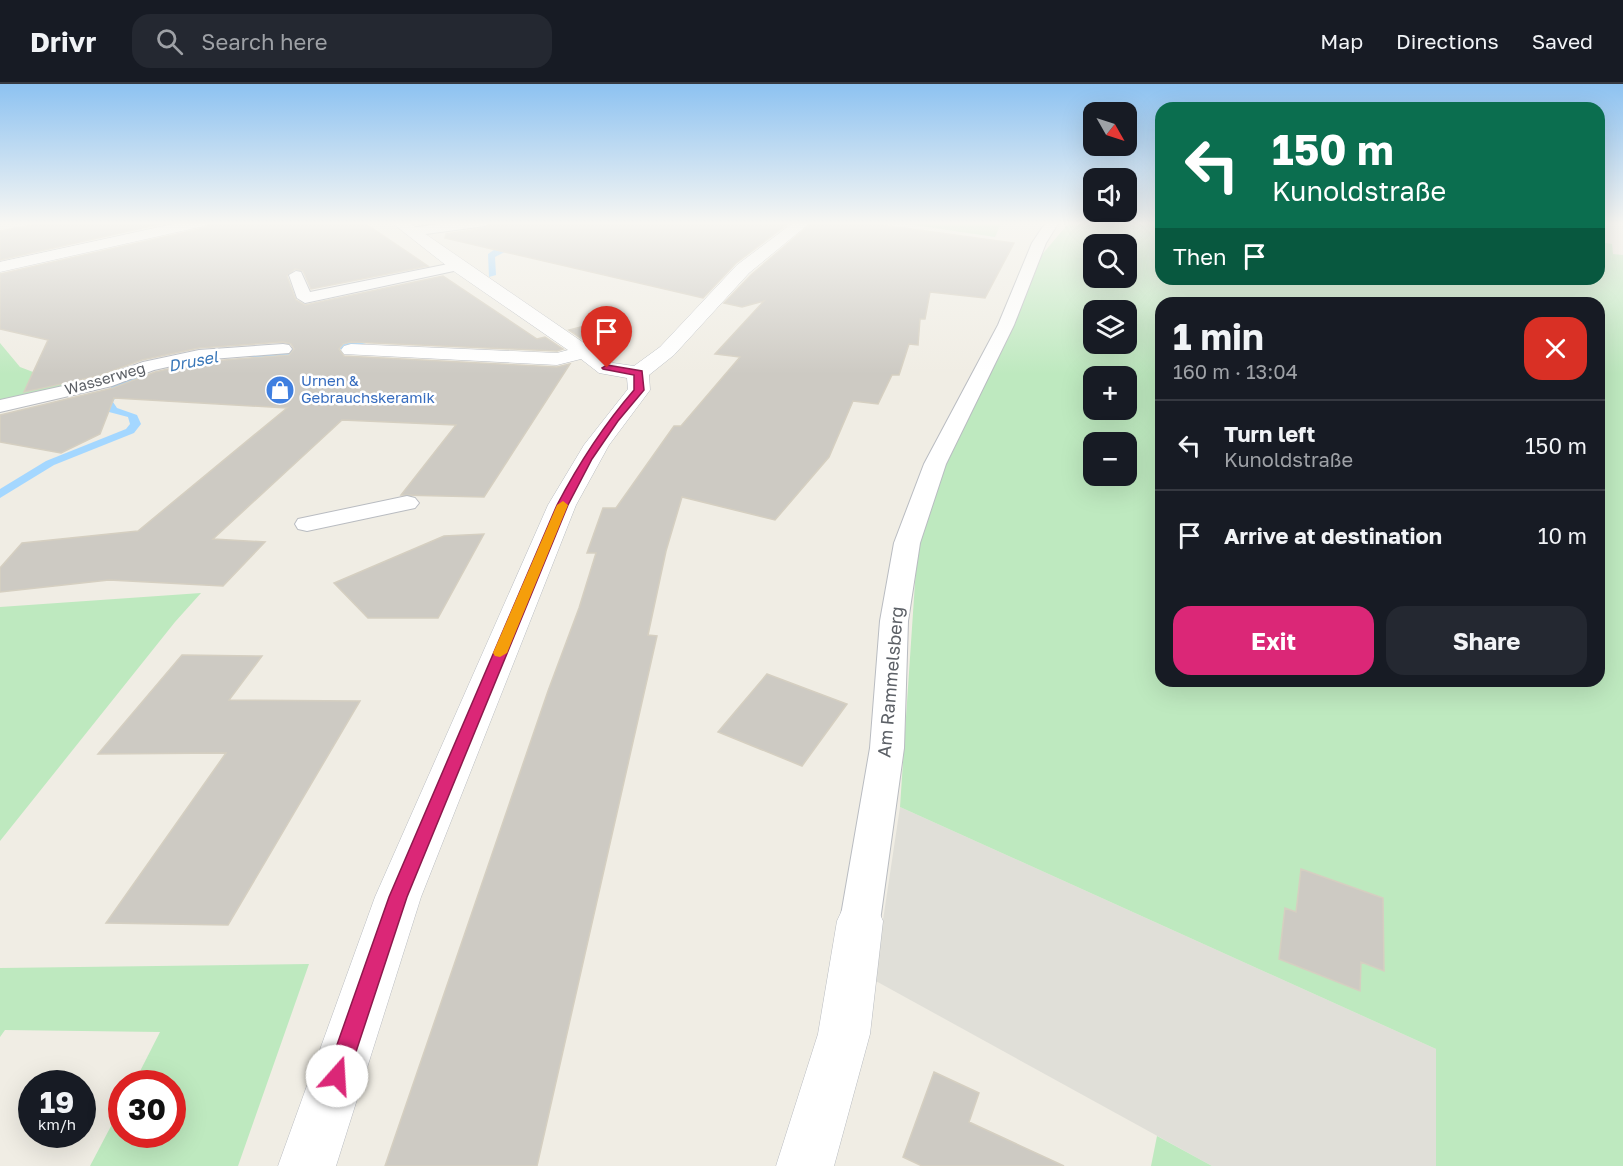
<!DOCTYPE html>
<html lang="en">
<head>
<meta charset="utf-8">
<style>
	:root { --surface:#171b24; --page:#242831; --text:#f1f3f6; --muted:#9ea1a6; --line:#363941; --accent:#db2777 }
	body { margin:0; font-family:"Golos Text",sans-serif; background:var(--page); color:var(--text); height:100vh; display:flex; flex-direction:column; font-size:22px; white-space:nowrap }
	* { box-sizing:border-box; margin:0 }
	p { font-size:20px; color:var(--muted) }
	.icon { flex:none; width:33px; height:33px; fill:none; stroke:currentColor; stroke-width:2; stroke-linecap:round; stroke-linejoin:round }
	.map { position:relative; flex:1; overflow:hidden }
	.sheet { position:absolute; left:1155px; top:213px; width:450px; height:390px; display:flex; flex-direction:column; background:var(--surface); border-radius:18px; box-shadow:0 6px 24px #0002 }
	.sheet>* { flex:none }
	.guide { position:absolute; left:1155px; top:18px; width:450px; height:183px; border-radius:18px; box-shadow:0 6px 24px #0002; background:#0b6e4f; color:#fff; overflow:hidden }
	.needle { width:39px; rotate:129deg }
	.buttons { position:absolute; left:1083px; top:18px; display:grid; gap:12px }
	.buttons a { display:grid; place-items:center; width:54px; height:54px; border-radius:12px; background:var(--surface); box-shadow:0 6px 24px #0002; font-size:30px }
	.speed { position:absolute; left:18px; top:986px; display:flex; gap:12px; font-size:30px; font-weight:700; text-align:center }
	.speed>* { display:grid; place-content:center; width:78px; height:78px; border-radius:50%; background:var(--surface); box-shadow:0 6px 24px #0002; line-height:1 }
	.speed small { font-size:15px; font-weight:400 }
	.speed .limit { border:9px solid #d22; background:#fff; color:#111 }
	.pin { position:absolute; display:grid; place-items:center; width:51px; height:51px; color:#fff; margin:-62px -26px; border-radius:50% 50% 50% 0; rotate:-45deg; box-shadow:0 0 6px #0007 }
	.pin .icon { rotate:45deg }
	.me { position:absolute; width:66px; margin:-33px; rotate:19deg; stroke-linejoin:round; filter:drop-shadow(0 0 4px #0008) }
	.turn { display:flex; align-items:center; gap:21px; height:126px; padding:0 18px; font-size:27px }
	.turn .icon { width:78px; height:78px; stroke-width:2.5 }
	.turn b { display:block; font-size:42px; line-height:51px }
	.then { display:flex; align-items:center; height:57px; padding:0 18px; background:#0003; gap:12px; font-size:22px }
	.round { display:grid; place-items:center; flex:none; width:63px; height:63px; border-radius:18px; background:var(--page) }
	.overview { display:flex; align-items:center; justify-content:space-between; height:102px; padding:0 18px }
	h1 { font-size:36px; font-weight:700; line-height:45px }
	.cta { display:flex; gap:12px; margin-top:auto; padding:12px 18px }
	.cta a { flex:1; height:69px; border-radius:18px; background:var(--accent); color:#fff; font-size:24px; font-weight:700; line-height:69px; text-align:center }
	.cta a+a { background:var(--page); color:var(--text) }
	ul { padding:0; list-style:none }
	li { display:flex; align-items:center; gap:18px; height:90px; padding:0 18px; border-top:2px solid var(--line) }
	li div { flex:1 }
	li b { display:block; font-size:22px }
	li em { font-style:normal }
	header { display:flex; align-items:center; gap:36px; box-sizing:border-box; height:84px; padding:0 30px; background:var(--surface); border-bottom:2px solid var(--line) }
	header strong { font-size:28px }
	nav { display:flex; gap:33px; margin-inline-start:auto; font-size:21px }
	.search { width:420px; height:54px; background:var(--page); display:flex; align-items:center; gap:15px; box-sizing:border-box; padding:0 21px; border-radius:18px; color:var(--muted); font-size:22px }
	.map>svg:first-child { display:block }
</style>
</head>
<body>
<header>
<strong>Drivr</strong>
<div class="search"><svg class="icon" aria-label="search" viewBox="0 0 24 24"><circle cx="10" cy="10" r="6"/><path d="M15 15l6 6"/></svg>Search here</div>
<nav><a>Map</a><a>Directions</a><a>Saved</a></nav>
</header>
<div class="map">
<svg width="1623" height="1082" viewBox="0 0 1623 1082">
	<rect width="100%" height="100%" fill="#f0ede4"/>
	<path fill="#e0dfd8" d="M900,723L1436,965V1082H1212L874,896Z"/>
	<path fill="#bee9bf" fill-rule="evenodd" d="M893,138H1002L995,153Z
		M1074,138H1161V195H1599V158L1612,160L1613,170L1623,171V1082H1436V965L900,723L917,469L947,375L989,292L1040,173L1067,141ZM1094,160H1126V194H1094ZM1161,219H1599V597H1161ZM1094,226H1126V260H1094ZM1094,292H1126V326H1094ZM1094,358H1126V392H1094Z
		M0,259L20,283L67,301L0,317Z
		M201,509L175,538L0,757V523Z
		M309,880L238,1082H90L121,1023L122,1050H172V999H134L160,948L5,946L0,953V884Z
		M1157,1052L1212,1082H1151Z"/>
	<g fill="none" stroke-linecap="round" stroke-linejoin="round">
		<path fill="#a4d7ff" fill-rule="evenodd" d="M516,158L522,159L495,173L496,191L489,193L488,170L498,163Z
			M378,250L383,253L381,255C354,263 265,285 241,269L246,266C295,270 331,262 378,250Z
			M140,287L148,289L121,304L113,318L117,324L137,331L141,340L134,349L54,381L0,414V405L46,377L126,345L130,340L128,333L109,328L103,318L113,300Z"/>
	</g>
	<path fill="#cdcac3" stroke="#d5cfc1" stroke-width="1.5" d="M47,138H169L0,176V147Z
		M213,138H363L428,182L311,205L303,187L295,185L287,192L296,216L305,221L443,192L537,255L545,253L563,265L557,267L351,258L343,260L339,265L344,272L557,283L570,280L484,413L401,411L456,341L342,336L213,455L265,458L223,502L109,496L0,508V484L22,459L138,447L287,324L114,314L100,350L61,369L0,358V331L113,304L155,288L199,278L289,271L294,265L291,260L283,258L199,264L142,276L98,292L24,308L48,256L0,245V190L204,144Z
		M493,138H790L736,179L703,214L445,154L446,150L485,144Z
		M813,138H860L1014,159L985,214L930,208L925,235H920L918,261L909,260L899,291H892L878,320L853,317L829,373L775,436L682,413L666,467L648,551L657,552L537,1082H385L548,607L579,524L596,469H587L603,424H616L674,342H681L740,273L715,270L764,217L742,223L724,219L751,191Z
		M596,239L585,257L569,246Z
		M484,450L438,534H368L334,499L444,452Z
		M182,571L262,572L229,616L360,617L228,841L106,839L226,669L98,670Z
		M767,590L847,620L802,682L718,648Z
		M1301,785L1383,814L1384,887L1361,878L1360,907L1279,875L1285,824L1296,828Z
		M934,988L979,1009L969,1038L1064,1082H922L903,1073Z"/>
	<g fill="none" stroke-linecap="round" stroke-linejoin="round">
		<g stroke="#b9bcc1" stroke-width="2">
			<path id="lane" d="M453,138H491L485,142L411,152L405,148L411,144Z
				M1046,138H1059L1046,159L1014,241L946,380L920,459L908,537L904,664L880,837L874,850L860,855L846,850L840,837L870,664L880,537L894,459L924,380L998,241L1032,159Z
				M458,178L465,182L463,185L305,219L297,214L289,191L296,187L301,188L310,208Z
				M283,260L289,261L292,265L289,269L199,276L154,286L112,302L0,328V316L99,294L143,278L199,266Z
				M407,412L415,414L419,419L415,424L307,447L298,445L295,440L298,435Z"/>
		</g>
		<g stroke="#b9bcc1" stroke-width="1">
			<path id="street" d="M182,138H211L204,142L0,188V178Z
				M391,138H408L613,279L634,282L660,263L737,181L794,138H811L749,189L674,271L649,291L650,306L609,361L576,421L421,813L336,1082H278L375,813L548,421L584,361L628,305L627,294L599,289L581,275L557,281L344,270L341,266L344,262L351,260L557,269L568,266L452,186Z
				M860,816L876,822L883,837L870,950L834,1082H776L818,950L837,837L844,822Z"/>
		</g>
		<use href="#lane" fill="#fff" fill-rule="evenodd"/>
		<use href="#street" fill="#fff" fill-rule="evenodd"/>
	</g>
	<linearGradient id="sky" x2="0" y2="1"><stop stop-color="#8dc2f1"/><stop offset="0.48" stop-color="#f8f7f3"/><stop offset="1" stop-color="#f8f7f3" stop-opacity="0"/></linearGradient>
	<rect width="1623" height="290" fill="url(#sky)"/>
	<path fill="#db2777" stroke="#8e194d" stroke-width="1.5" d="M607,281L642,287L644,306L618,337L592,375L568,421L407,813L348,992L345,1000L337,1003L329,1000L326,992L389,813L557,421C579,379 603,342 634,306V291L603,285L602,284Z"/>
	<path fill="#f59e0b" d="M563,417L568,421L507,569L500,573L495,572L493,569L557,421Z"/>
	<defs>
		<g id="shop-disc" transform="scale(1.5)"><circle r="9.5" fill="#3f7fe0" stroke="#fff"/><path d="M-5-2.5h2.3a2.7 3.5 0 0 1 5.4 0H5L5.5 6h-11ZM-1.5-2.5h3a1.5 2.3 0 0 0-3 0Z" fill="#fff"/></g>
	</defs>
	<g fill-rule="evenodd">
		<use href="#shop-disc" x="280" y="306"/>
	</g>
	<g text-anchor="middle" stroke-width="5" stroke-linejoin="round" paint-order="stroke">
		<g font-size="15" fill="#5c6066" stroke="#fff">
			<text transform="translate(105 295) rotate(-16)" y="5">Wasserweg</text>
		</g>
		<g font-size="15" fill="#366cbe" stroke="#fff" text-anchor="start">
			<text x="301" y="302">Urnen &amp;<tspan x="301" dy="17">Gebrauchskeramik</tspan></text>
		</g>
		<g font-size="16" font-style="italic" fill="#3977b9" stroke="#fff">
			<text transform="translate(193 277) rotate(-11)" y="6">Drusel</text>
		</g>
		<g font-size="18" fill="#5c6066" stroke="#fff">
			<text transform="translate(891 598) rotate(-85)" y="6">Am Rammelsberg</text>
		</g>
	</g>
</svg>
<div class="buttons">
<a><svg class="needle" viewBox="-14 -14 28 28"><path d="M0-13l5 13h-10z" fill="#e53935"/><path d="M0 13l5-13h-10z" fill="#9ea1a6"/></svg></a>
<a><svg class="icon" aria-label="sound" viewBox="0 0 24 24"><path d="M4 9h4l5-4v14l-5-4H4zM17 9q2 3 0 6"/></svg></a>
<a><svg class="icon" aria-label="search" viewBox="0 0 24 24"><circle cx="10" cy="10" r="6"/><path d="M15 15l6 6"/></svg></a>
<a><svg class="icon" aria-label="layers" viewBox="0 0 24 24"><path d="M12 4l9 5-9 5-9-5zM3 14l9 5 9-5"/></svg></a>
<a>+</a>
<a>−</a>
</div>
<div class="speed"><div>19<small>km/h</small></div><div class="limit">30</div></div>
<div class="pin" style="left:607px;top:284px;background:#d93025"><svg class="icon" aria-label="arrive" viewBox="0 0 24 24"><path d="M6 21V4h12l-3 4 3 4H6"/></svg></div>
<svg class="me" style="left:337px;top:992px" viewBox="-20 -20 40 40"><circle r="19" fill="#fff"/><path d="M0-13L10 11 0 6-10 11z" fill="#db2777"/></svg>
<div class="guide">
<div class="turn"><svg class="icon" aria-label="left" viewBox="0 0 24 24"><path d="M17 20v-9H6M10 6l-5 5 5 5"/></svg><div><b>150 m</b>Kunoldstraße</div></div>
<div class="then">Then<svg class="icon" aria-label="arrive" viewBox="0 0 24 24"><path d="M6 21V4h12l-3 4 3 4H6"/></svg></div>
</div>
<section class="sheet">
<div class="overview"><div><h1>1 min</h1><p>160 m · 13:04</p></div><a class="round" style="background:#d93025;color:#fff"><svg class="icon" aria-label="close" viewBox="0 0 24 24"><path d="M6 6l12 12M18 6L6 18"/></svg></a></div>
<ul>
<li><svg class="icon" aria-label="left" viewBox="0 0 24 24"><path d="M17 20v-9H6M10 6l-5 5 5 5"/></svg><div><b>Turn left</b><p>Kunoldstraße</p></div><em>150 m</em></li>
<li><svg class="icon" aria-label="arrive" viewBox="0 0 24 24"><path d="M6 21V4h12l-3 4 3 4H6"/></svg><div><b>Arrive at destination</b></div><em>10 m</em></li>
</ul>
<div class="cta"><a>Exit</a><a>Share</a></div>
</section>
</div>
</body>
</html>
